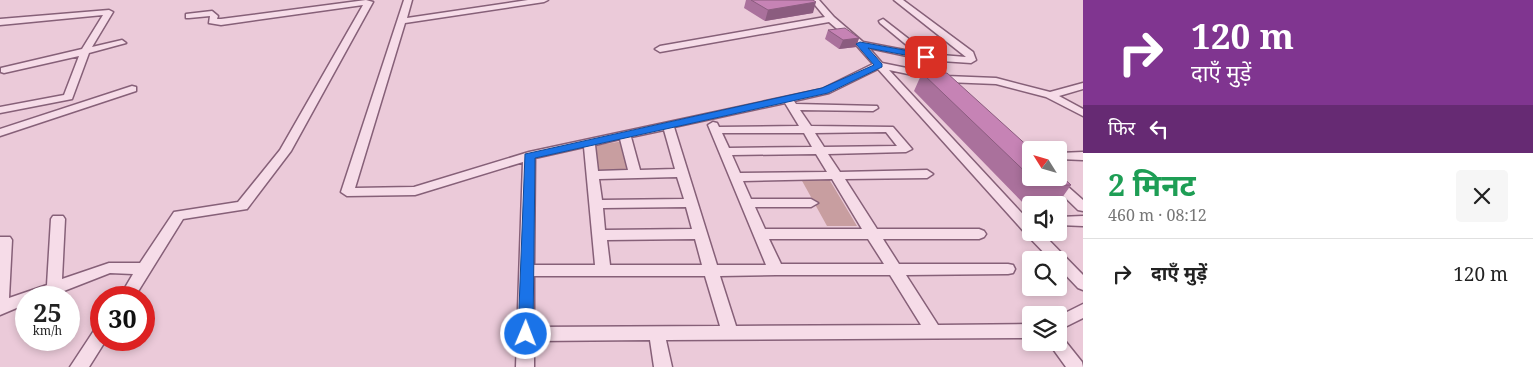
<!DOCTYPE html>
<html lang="hi">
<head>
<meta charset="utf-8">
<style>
	:root { --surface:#fff; --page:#f6f6f6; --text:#222; --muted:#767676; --line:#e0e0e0 }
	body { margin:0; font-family:"Noto Serif","Noto Sans Devanagari",serif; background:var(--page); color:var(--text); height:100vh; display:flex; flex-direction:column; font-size:19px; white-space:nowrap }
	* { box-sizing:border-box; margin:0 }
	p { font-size:16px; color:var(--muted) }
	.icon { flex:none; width:28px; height:28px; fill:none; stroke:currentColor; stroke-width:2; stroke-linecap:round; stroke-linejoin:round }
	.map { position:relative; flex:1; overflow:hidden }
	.side { display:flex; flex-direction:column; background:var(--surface); width:450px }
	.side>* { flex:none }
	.hud { background:#803590; color:#fff; overflow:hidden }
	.needle { width:32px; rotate:307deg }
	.tools { position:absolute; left:1022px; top:141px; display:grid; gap:10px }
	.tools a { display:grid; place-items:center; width:45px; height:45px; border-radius:5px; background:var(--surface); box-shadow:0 2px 8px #0003; font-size:25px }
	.speed { position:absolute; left:15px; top:286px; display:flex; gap:10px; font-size:25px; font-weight:700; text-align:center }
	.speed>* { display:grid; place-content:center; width:65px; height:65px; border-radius:50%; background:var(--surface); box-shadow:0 2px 8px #0003; line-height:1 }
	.speed small { font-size:12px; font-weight:400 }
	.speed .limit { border:8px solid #d22; background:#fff; color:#111 }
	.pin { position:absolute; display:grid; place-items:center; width:42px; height:42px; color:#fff; margin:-21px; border-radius:10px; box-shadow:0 2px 8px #0006 }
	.me { position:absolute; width:55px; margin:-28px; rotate:1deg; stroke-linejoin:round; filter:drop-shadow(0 0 4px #0008) }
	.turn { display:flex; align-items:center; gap:18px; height:105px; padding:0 25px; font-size:22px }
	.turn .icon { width:65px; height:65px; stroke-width:2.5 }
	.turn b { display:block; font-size:35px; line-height:42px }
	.then { display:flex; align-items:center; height:48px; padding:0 25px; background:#0003; gap:10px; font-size:19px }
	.round { display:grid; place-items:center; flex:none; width:52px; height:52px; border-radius:5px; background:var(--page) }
	.headline { display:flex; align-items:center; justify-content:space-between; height:85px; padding:0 25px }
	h1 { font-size:30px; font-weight:700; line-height:38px; color:#1e9e55 }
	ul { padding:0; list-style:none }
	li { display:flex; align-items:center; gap:15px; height:70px; padding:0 25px; border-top:1px solid var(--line) }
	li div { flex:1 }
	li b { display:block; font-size:19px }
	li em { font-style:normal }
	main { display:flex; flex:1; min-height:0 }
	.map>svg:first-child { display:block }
</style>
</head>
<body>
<main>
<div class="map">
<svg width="1083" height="367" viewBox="0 0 1083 367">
	<rect width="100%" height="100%" fill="#ebcad9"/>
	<path fill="#c89ea0" d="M623,141L629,170L595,171L594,146Z
		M801,179H829L857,226H827Z"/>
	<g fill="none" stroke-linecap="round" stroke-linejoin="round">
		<g stroke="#866078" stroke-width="3">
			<path id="minor" d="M366,0L373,2L291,151L247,209L183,219L134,298H119L133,274L110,273L46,298H26V304L0,315V237H10L12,240L9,298L47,285L51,219L53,216H63L65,219L62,279L109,263H140L174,212L238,202L280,150L363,5L221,25L209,23L210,16L189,18H186V14L212,11L218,16L217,19H221Z
				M404,0H412L407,18L528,0H548L544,2L405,23L355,188L414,187L529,152L822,89L873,64L857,46L829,22L660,52L655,49L660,46L825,17L811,0H819L834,17L863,42L915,52L880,23L879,21L883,19L928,54L966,57L894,0H903L973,52L976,60L971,63L926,60L869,48L882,63L946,76L996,78L1050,92L1083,83V89L1059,96L1083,109V116L1046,97L996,84L946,82L889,70L1031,223V232H1041L1083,275V290L1078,288L1059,268V260H1051L1026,234L878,69L829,93L794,101L796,104L877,106L878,108L873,111L800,110L811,126L893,127L912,149L906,152L828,154L840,172L927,170L933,174L927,178L845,179L877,229H979L984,231L986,234L984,237L979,239H883L899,264H1008L1013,265L1015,269L1013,273L1008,274L906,275L938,325L1031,324V338L666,340L672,367H654L650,340L534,341V367H516L523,162L415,195L347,196L341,192ZM785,103L799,126L719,127L717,123L713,122L708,125L766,265H717L674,127ZM664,130L675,169L640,170L631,137ZM886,132L897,146L824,147L815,133ZM722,133H804L812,147L729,148ZM620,139L628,170L598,171L595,145ZM584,147L595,265H534L535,158ZM816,154L827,172L740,173L732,155ZM677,177L684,199L602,200L599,179ZM832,179L862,229H765L755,207H811L818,203L811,199H751L743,181ZM686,207L692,229L605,230L603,208ZM695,239L702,265H610L607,240ZM769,239H868L884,264H781ZM776,275H890L921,325L736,326L720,276ZM534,276H705L720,326L534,327Z
				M109,10L113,12L92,47L122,40L126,43L89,53L72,99L0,113V107L64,95L79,56L4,73L1,72V68L82,49L103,15L0,25V19Z
				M132,86L136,87V91L0,136V129Z
				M1083,152V160L1059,159V153Z
				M1045,178H1058L1083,200V211L1078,210Z
				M1083,216V226L1059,225V217Z
				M1083,304V318L1059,330V316Z
				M101,327V340H106L89,367H70L95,329Z
				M1059,336L1062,337L1082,362L1083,367H1066L1048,342H1059Z"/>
		</g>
		<use href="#minor" fill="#f6dce8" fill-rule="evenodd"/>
	</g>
	<path fill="#aa719c" d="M746,0H813V13L765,21L744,8Z
		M828,30L859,38L856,47L839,49L825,39Z
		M922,73L1071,185L1057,205H1025L914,91Z"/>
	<path fill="#8b5c7f" d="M816,2L813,13L765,21L768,10Z
		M859,38L856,47L839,49L843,40Z"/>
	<path fill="#c683b5" stroke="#8b5c7f" d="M751,0H813L816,2L768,10Z
		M845,28L859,38L843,40L828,30Z
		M922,73H947L1032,150H1031V178H1059V174L1071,185H1039Z"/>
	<path fill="#1a73e8" stroke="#114b97" d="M860,42L926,54L930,57L926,59L868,48L882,64V67L828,93L535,158L533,334L531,338L526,340L520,338L518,334L525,154L822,88L874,65L856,44Z"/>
</svg>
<div class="tools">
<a><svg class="needle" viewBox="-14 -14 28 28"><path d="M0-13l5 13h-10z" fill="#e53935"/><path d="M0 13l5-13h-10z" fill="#767676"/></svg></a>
<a><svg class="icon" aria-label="sound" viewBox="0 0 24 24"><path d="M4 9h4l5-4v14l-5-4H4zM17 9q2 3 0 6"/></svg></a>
<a><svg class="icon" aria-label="search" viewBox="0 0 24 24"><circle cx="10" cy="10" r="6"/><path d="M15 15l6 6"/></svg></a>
<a><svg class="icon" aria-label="layers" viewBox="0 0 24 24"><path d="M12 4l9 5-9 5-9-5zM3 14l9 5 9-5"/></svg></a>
</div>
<div class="speed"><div>25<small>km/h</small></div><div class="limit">30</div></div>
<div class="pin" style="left:926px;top:57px;background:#d93025"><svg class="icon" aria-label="arrive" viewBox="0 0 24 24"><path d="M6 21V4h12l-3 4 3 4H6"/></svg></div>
<svg class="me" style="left:526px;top:334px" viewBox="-20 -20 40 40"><circle r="17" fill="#1a73e8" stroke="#fff" stroke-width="3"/><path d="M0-11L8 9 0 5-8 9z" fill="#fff"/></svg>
</div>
<section class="side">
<div class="hud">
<div class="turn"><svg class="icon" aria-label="right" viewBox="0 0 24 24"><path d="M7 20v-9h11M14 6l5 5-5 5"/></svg><div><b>120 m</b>दाएँ मुड़ें</div></div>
<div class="then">फिर<svg class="icon" aria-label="left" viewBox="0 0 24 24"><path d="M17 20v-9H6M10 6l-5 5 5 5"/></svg></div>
</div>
<div class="headline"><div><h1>2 मिनट</h1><p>460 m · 08:12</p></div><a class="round"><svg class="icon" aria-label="close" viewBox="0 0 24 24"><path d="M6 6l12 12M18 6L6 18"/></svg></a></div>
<ul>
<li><svg class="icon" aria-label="right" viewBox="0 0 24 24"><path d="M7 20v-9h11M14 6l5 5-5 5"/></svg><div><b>दाएँ मुड़ें</b></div><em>120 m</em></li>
</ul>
</section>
</main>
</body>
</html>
